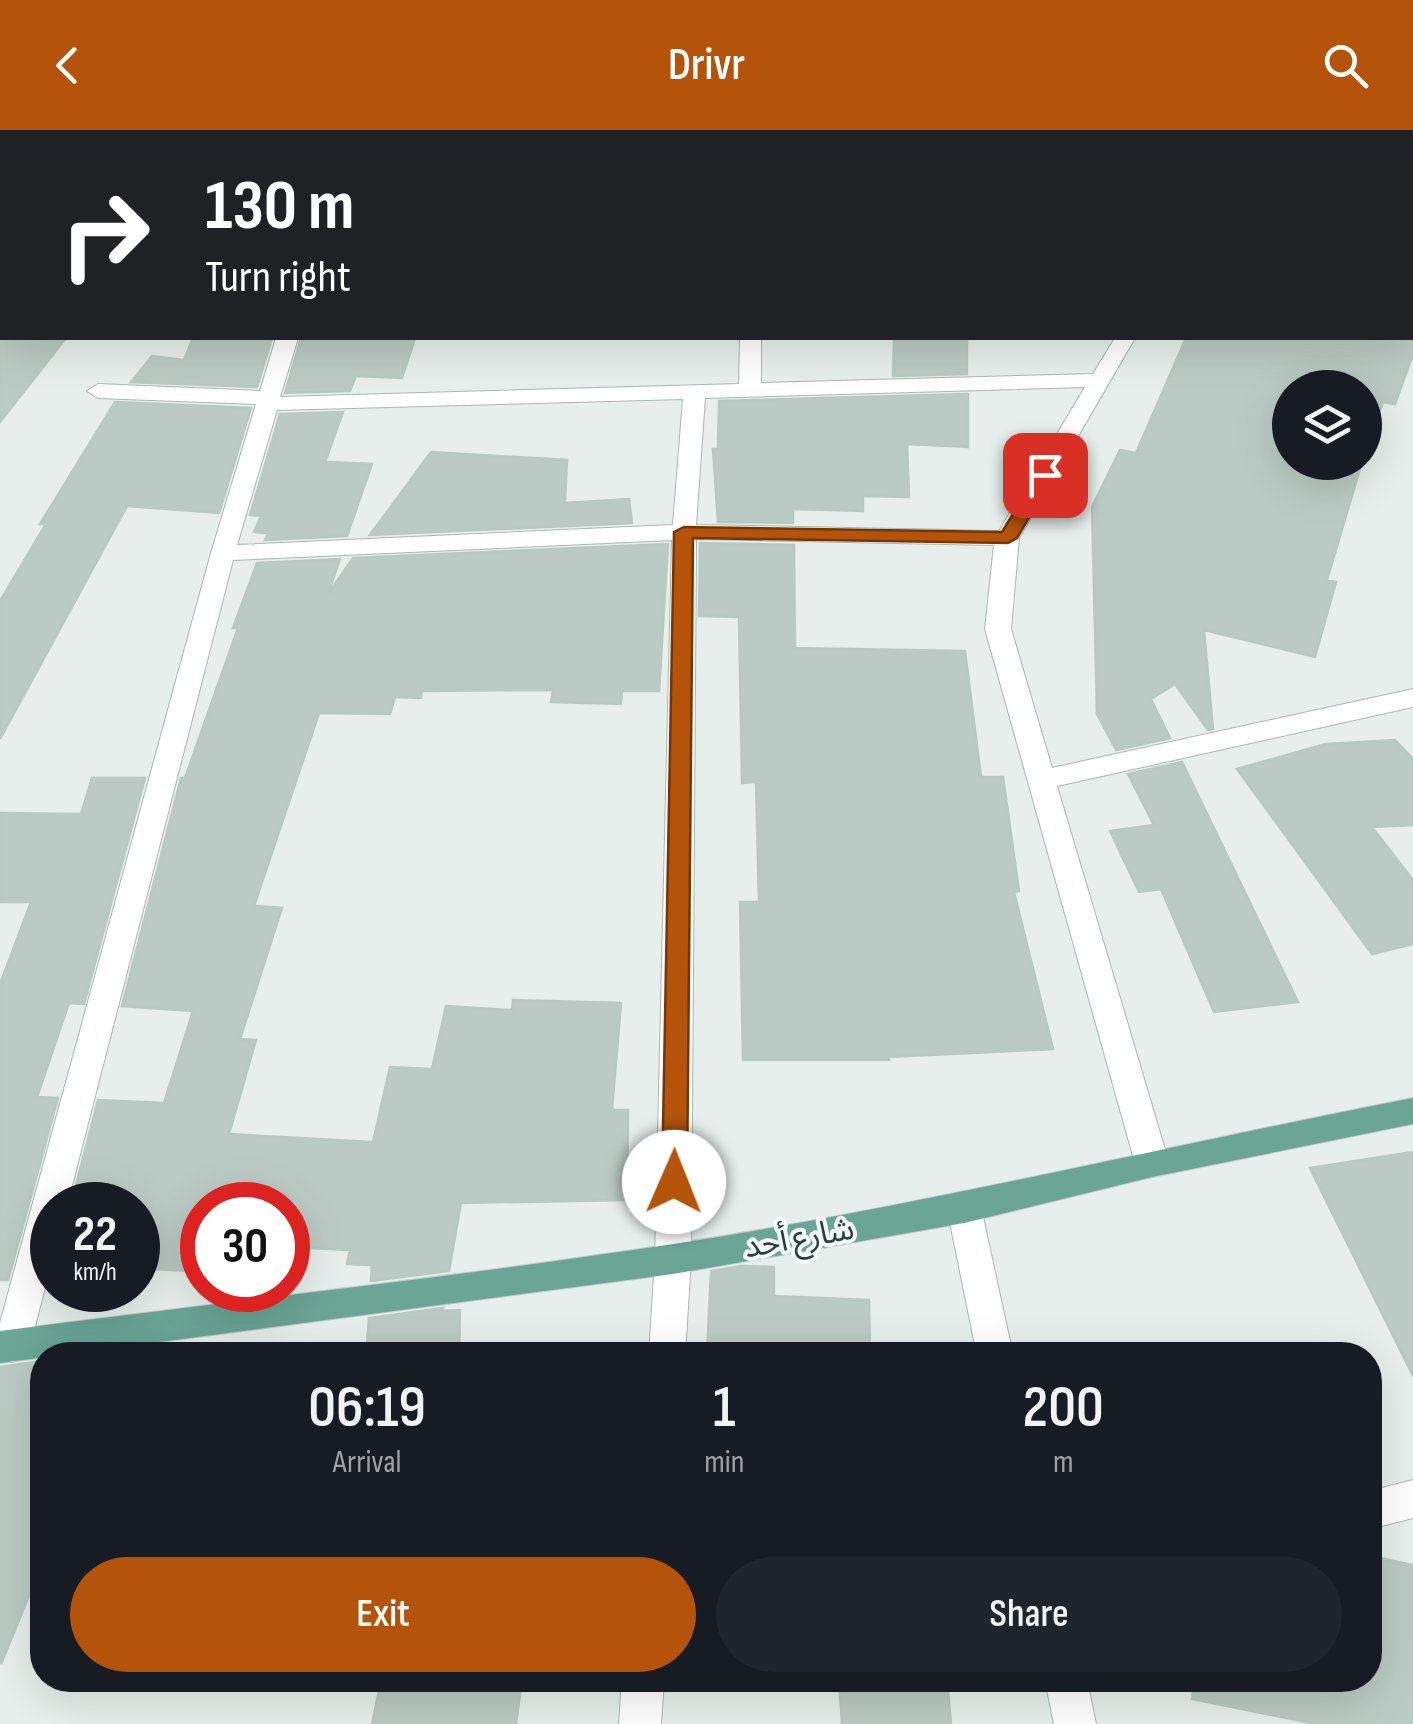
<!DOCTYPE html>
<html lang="en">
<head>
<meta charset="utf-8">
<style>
	:root { --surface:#171b24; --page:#20242c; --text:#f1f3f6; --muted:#9ea1a6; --accent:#b45309 }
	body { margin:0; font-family:"Sofia Sans Condensed","Noto Sans Arabic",sans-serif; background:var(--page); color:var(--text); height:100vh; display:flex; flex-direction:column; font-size:38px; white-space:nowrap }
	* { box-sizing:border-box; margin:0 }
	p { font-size:32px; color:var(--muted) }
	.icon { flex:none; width:55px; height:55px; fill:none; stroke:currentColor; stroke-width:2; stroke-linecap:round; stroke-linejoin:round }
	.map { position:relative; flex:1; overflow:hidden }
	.drawer { position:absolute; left:30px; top:1212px; width:1352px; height:350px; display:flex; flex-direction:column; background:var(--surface); border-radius:40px; box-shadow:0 10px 40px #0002 }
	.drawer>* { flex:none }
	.banner { position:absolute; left:0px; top:0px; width:1415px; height:210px; box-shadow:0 10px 40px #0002; background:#202124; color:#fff; overflow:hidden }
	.tools { position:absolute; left:1272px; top:240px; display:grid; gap:20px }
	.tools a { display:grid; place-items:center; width:110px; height:110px; border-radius:50%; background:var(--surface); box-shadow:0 10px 40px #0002; font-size:50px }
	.speed { position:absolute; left:30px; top:1052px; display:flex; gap:20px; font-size:50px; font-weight:700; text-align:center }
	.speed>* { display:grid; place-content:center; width:130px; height:130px; border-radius:50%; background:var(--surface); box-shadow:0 10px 40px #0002; line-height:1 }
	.speed small { font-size:25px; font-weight:400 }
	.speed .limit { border:15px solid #d22; background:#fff; color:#111 }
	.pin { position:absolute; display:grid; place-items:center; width:85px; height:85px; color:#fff; margin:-42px; border-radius:20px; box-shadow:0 5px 15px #0006 }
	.me { position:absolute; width:110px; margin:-55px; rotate:1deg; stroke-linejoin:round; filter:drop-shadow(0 0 8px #0008) }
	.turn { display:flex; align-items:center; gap:35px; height:210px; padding:0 40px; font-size:45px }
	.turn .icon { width:130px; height:130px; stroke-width:2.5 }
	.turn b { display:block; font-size:70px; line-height:85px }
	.eta { display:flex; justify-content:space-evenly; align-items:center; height:170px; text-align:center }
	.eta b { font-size:60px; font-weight:600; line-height:70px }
	.action { display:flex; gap:20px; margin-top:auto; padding:20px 40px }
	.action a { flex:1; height:115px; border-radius:60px; background:var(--accent); color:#fff; font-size:40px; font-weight:600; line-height:115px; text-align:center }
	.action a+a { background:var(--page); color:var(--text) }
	header { display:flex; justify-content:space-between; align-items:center; height:130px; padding:0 40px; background:var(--accent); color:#fff; font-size:45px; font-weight:600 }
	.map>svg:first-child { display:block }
</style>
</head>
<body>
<header><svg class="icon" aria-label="back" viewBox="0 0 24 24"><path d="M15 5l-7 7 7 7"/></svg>Drivr<svg class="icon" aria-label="search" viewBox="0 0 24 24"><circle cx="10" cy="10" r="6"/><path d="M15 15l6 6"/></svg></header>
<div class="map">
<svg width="1413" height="1594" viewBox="0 0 1413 1594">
	<rect width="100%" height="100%" fill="#e6efeb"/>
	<path fill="#bbcac4" stroke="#b8c9c2" stroke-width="2.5" d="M0,208H66L0,292Z
		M193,208H272L257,257L131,252L152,226L184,230Z
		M301,208H415L402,248L356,246L350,261L285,263Z
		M894,208H967V244L893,246Z
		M1186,208H1413V224L1395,274L1383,272L1365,322V258H1290V332H1362L1327,450L1336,452L1315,527L1204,500L1213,599L1208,600L1175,554L1151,569L1170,608L1116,620L1097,584L1092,377L1120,320L1136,323Z
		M968,264V317L907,314L909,367L863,366V381L793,379V393L718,392L713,319H718L719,271Z
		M115,272L251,278L219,383L127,376L0,609V471L46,394H40Z
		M343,282L325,332L372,334L347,406L265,410L268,403L254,402L261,386L250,385L280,284Z
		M431,322L567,330L565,373L629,369L632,393L370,405Z
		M700,413L794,415L795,518L965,521L981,647H1003L1019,761L1014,762L1053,919L888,927L889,930H743L740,772H759L756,652L742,653L739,487L699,486Z
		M668,414L659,561H622L621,574L551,572L553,560L422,561L421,568L395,567L390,584L319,583L254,776L282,778L240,909L256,910L229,1004L373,1012L390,937L432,939L446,876L512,880L513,870L621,873L612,980H628L627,1070L461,1073L449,1141L371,1151L372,1135L347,1134L350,1120L288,1117V1075H202V1142L138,1138V1075H71L98,970L164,973L193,881L122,876L181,648H185L238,498H233L257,433L340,429L328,464L353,428Z
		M1395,610L1413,629V695L1372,697L1413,750V814L1372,824L1237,639L1326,614Z
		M1182,632L1298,872L1214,882L1161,759L1139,762L1110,701L1154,695L1128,644Z
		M92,648H145L84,874L69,873L37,967L58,968L8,1150H0V854L31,772H0V683L81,684Z
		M1413,1022V1246L1310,1038Z
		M742,1136L774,1137V1166L869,1170L870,1225H707L711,1141Z
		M443,1178L442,1181L460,1180L459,1225H366L369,1188Z
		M42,1231V1434L1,1534L0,1237Z
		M1370,1426L1413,1435V1594H1316L1192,1569L1194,1550H1370Z
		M381,1550H522L516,1594H372Z
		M839,1550H947L951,1594H842Z"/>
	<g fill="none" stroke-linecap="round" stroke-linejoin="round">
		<g stroke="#a8b8b2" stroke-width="2">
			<path id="minor" d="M368,0H404L405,2H370Z
				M1412,17H1413V27H1412Z
				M1412,144H1413V156H1412Z
				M276,208H298L280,267L739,254L740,208H761V253L1093,244L1115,208H1135L1019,408L1011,499L1052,638L1413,559V577L1057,656L1169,1033L1164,1043L1152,1047L1140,1043L1135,1033L985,499L994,415L696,409L691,1129L685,1225H649L655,1129L672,410L233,430L67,1075H52V1130L30,1216L25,1228L12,1232L0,1228V1193L211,423L256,274L98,268L87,261L98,254L260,261ZM1085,257L999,401L696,395L705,268ZM683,269L673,395L237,415L277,280Z
				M964,1063L976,1068L981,1078L1013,1225H977L947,1078L952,1068Z
				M1413,1350V1388L1370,1399V1361Z
				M622,1550H664L661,1594H619Z
				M1045,1550H1087L1096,1594H1054Z"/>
		</g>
		<g stroke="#c2cac8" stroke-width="2">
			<path id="major" d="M1413,968V994L1152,1047L964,1093L673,1144L0,1233V1201C224,1172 450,1148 673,1114C922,1076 1166,1016 1413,968Z"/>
		</g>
		<use href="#minor" fill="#fff" fill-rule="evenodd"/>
		<use href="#major" fill="#6aa596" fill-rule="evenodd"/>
	</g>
	<path fill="#b45309" stroke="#753606" stroke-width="2.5" d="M1045,340L1054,345L1017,408L1008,413L693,408L687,1052L684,1060L674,1063L665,1060L662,1052L674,402L684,397L1002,402L1039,341Z"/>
	<g text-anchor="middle" stroke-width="8" stroke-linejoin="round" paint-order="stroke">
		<g font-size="32" fill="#24423a" stroke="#f7fbf9">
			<text transform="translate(799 1107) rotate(-10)" y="11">شارع أحد</text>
		</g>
	</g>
</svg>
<div class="tools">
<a><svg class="icon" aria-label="layers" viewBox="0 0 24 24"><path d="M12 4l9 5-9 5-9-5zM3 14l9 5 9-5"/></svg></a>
</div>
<div class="speed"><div>22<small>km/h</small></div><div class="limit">30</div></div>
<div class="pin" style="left:1045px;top:345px;background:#d93025"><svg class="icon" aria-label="arrive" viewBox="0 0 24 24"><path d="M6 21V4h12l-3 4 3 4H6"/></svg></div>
<svg class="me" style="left:674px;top:1052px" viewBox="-20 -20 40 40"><circle r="19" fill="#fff"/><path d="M0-13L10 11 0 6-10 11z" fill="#b45309"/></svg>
<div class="banner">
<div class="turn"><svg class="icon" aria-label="right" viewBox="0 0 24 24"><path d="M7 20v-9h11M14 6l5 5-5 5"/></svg><div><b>130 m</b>Turn right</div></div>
</div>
<section class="drawer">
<div class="eta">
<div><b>06:19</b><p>Arrival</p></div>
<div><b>1</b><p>min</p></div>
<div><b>200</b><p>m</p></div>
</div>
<div class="action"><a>Exit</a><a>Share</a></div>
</section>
</div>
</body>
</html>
